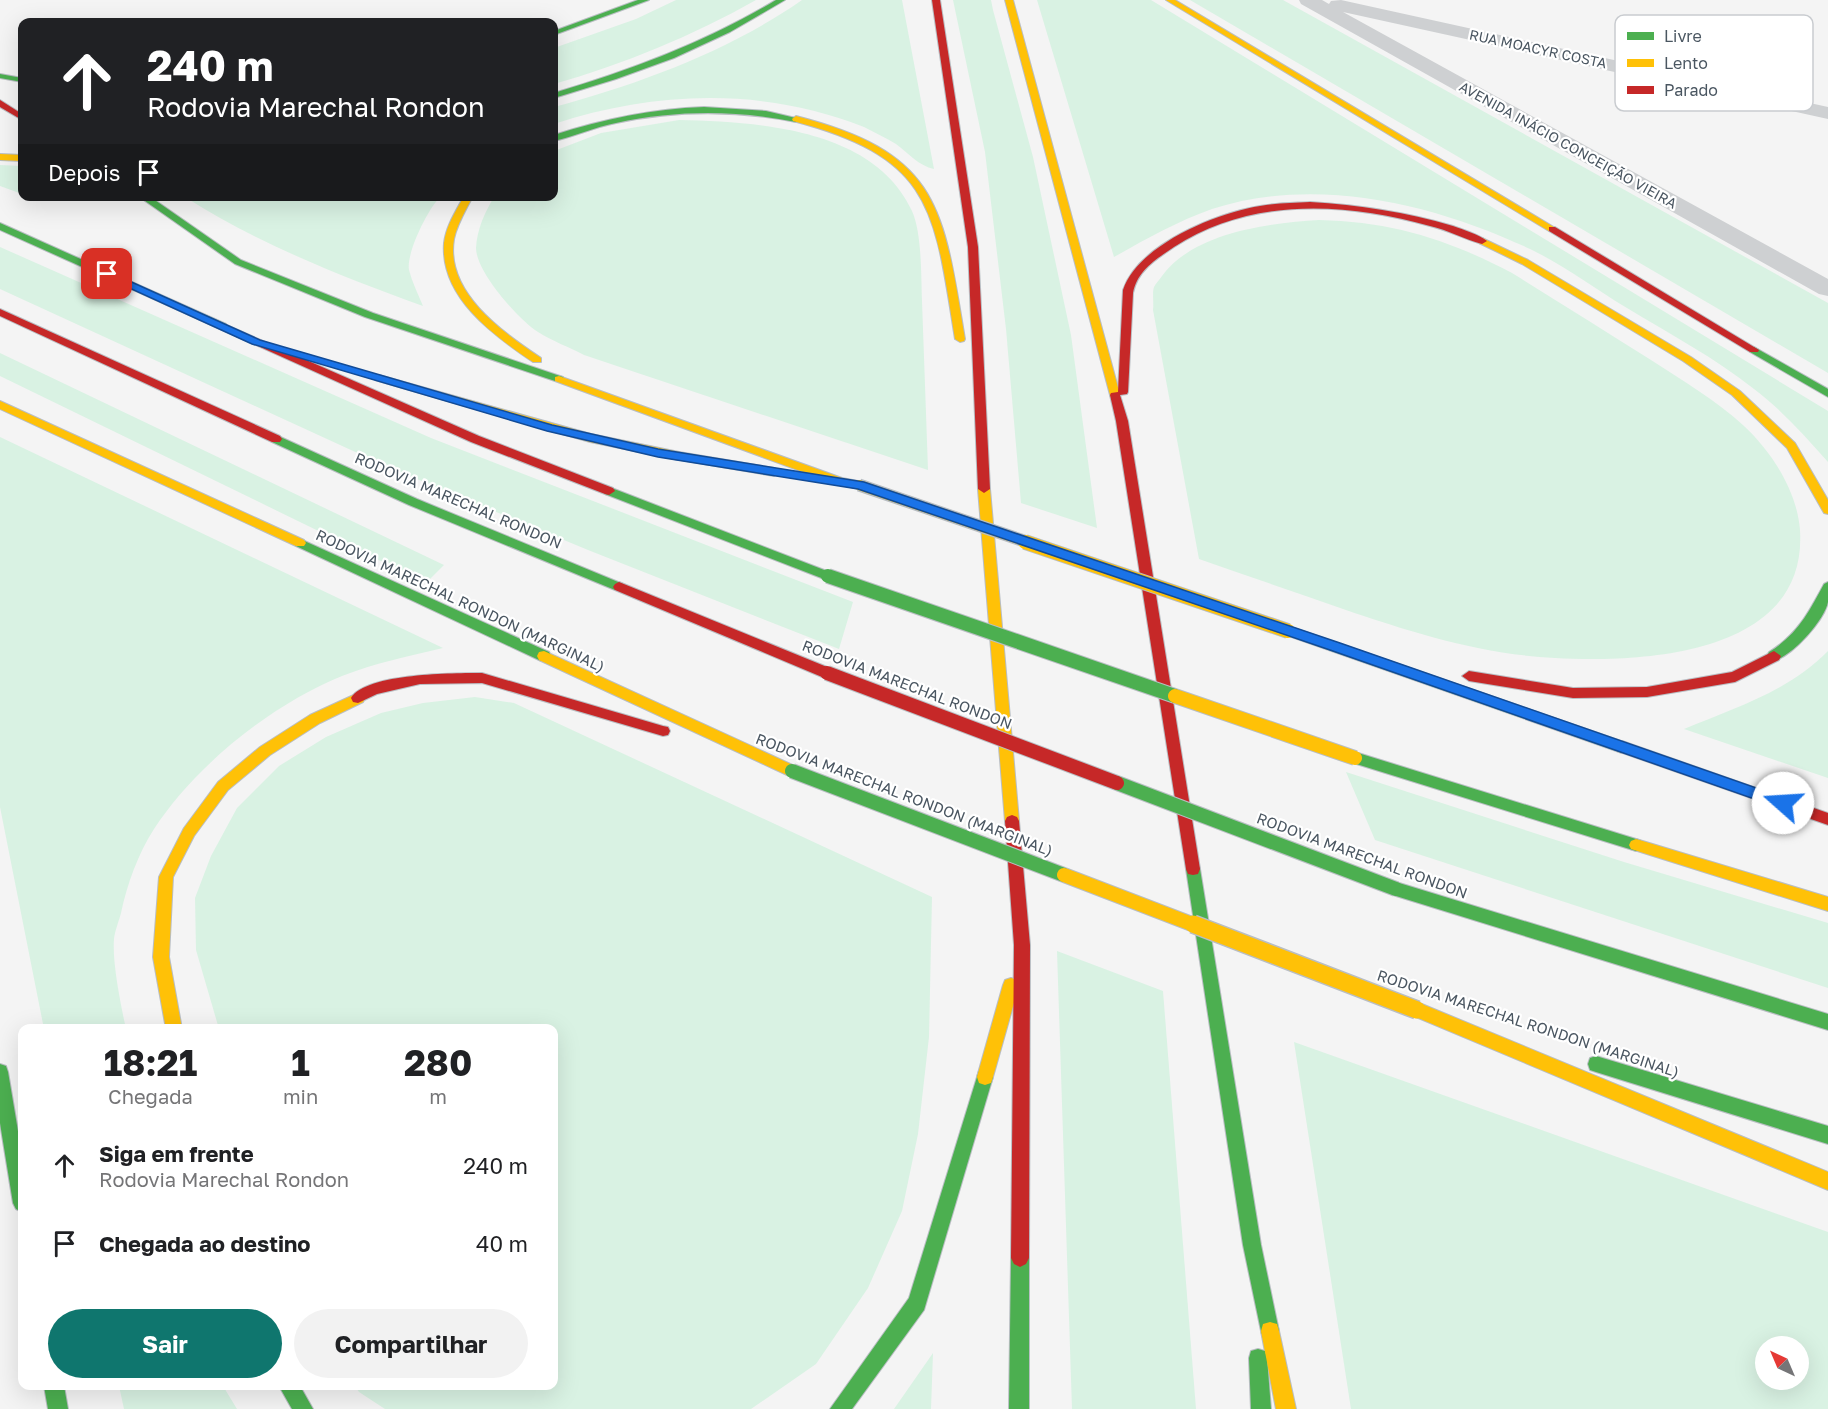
<!DOCTYPE html>
<html lang="pt">
<head>
<meta charset="utf-8">
<style>
	:root { --surface:#fff; --page:#f2f2f2; --text:#202124; --muted:#757577; --accent:#0f766e }
	body { margin:0; font-family:"Golos Text",sans-serif; background:var(--page); color:var(--text); height:100vh; display:flex; flex-direction:column; font-size:22px; white-space:nowrap }
	* { box-sizing:border-box; margin:0 }
	p { font-size:20px; color:var(--muted) }
	.icon { flex:none; width:33px; height:33px; fill:none; stroke:currentColor; stroke-width:2; stroke-linecap:round; stroke-linejoin:round }
	.map { position:relative; flex:1; overflow:hidden }
	.panel { position:absolute; left:18px; top:1024px; width:540px; height:366px; display:flex; flex-direction:column; background:var(--surface); border-radius:12px; box-shadow:0 6px 24px #0002 }
	.panel>* { flex:none }
	.banner { position:absolute; left:18px; top:18px; width:540px; height:183px; border-radius:12px; box-shadow:0 6px 24px #0002; background:#202124; color:#fff; overflow:hidden }
	.needle { width:39px; rotate:316deg }
	.controls { position:absolute; left:1755px; top:1336px; display:grid; gap:12px }
	.controls a { display:grid; place-items:center; width:54px; height:54px; border-radius:50%; background:var(--surface); box-shadow:0 6px 24px #0002; font-size:30px }
	.pin { position:absolute; display:grid; place-items:center; width:51px; height:51px; color:#fff; margin:-26px; border-radius:12px; box-shadow:0 3px 9px #0006 }
	.me { position:absolute; width:66px; margin:-33px; rotate:289deg; stroke-linejoin:round; filter:drop-shadow(0 0 4px #0008) }
	.turn { display:flex; align-items:center; gap:21px; height:126px; padding:0 30px; font-size:27px }
	.turn .icon { width:78px; height:78px; stroke-width:2.5 }
	.turn b { display:block; font-size:42px; line-height:51px }
	.then { display:flex; align-items:center; height:57px; padding:0 30px; background:#0003; gap:12px; font-size:22px }
	.eta { display:flex; justify-content:space-evenly; align-items:center; height:102px; text-align:center }
	.eta b { font-size:36px; font-weight:700; line-height:42px }
	.button { display:flex; gap:12px; margin-top:auto; padding:12px 30px }
	.button a { flex:1; height:69px; border-radius:36px; background:var(--accent); color:#fff; font-size:24px; font-weight:700; line-height:69px; text-align:center }
	.button a+a { background:var(--page); color:var(--text) }
	ul { padding:0; list-style:none }
	li { display:flex; align-items:center; gap:18px; height:78px; padding:0 30px }
	li div { flex:1 }
	li b { display:block; font-size:22px }
	li em { font-style:normal }
	.map>svg:first-child { display:block }
</style>
</head>
<body>
<div class="map">
<svg width="1828" height="1409" viewBox="0 0 1828 1409">
	<rect width="100%" height="100%" fill="#f4f4f4"/>
	<path fill="#d9f2e3" fill-rule="evenodd" d="M676,0H756C692,36 624,64 554,84V48L636,19Z
		M802,0H902L934,169C919,166 908,153 896,144C886,138 874,132 864,127C763,87 655,91 554,124V107C639,84 729,51 802,0Z
		M953,0H991L993,10L1033,157L1071,335L1097,528L1021,503L1006,329L985,152Z
		M1037,0H1151L1828,411V462C1805,436 1782,410 1754,389C1715,358 1670,334 1627,308C1595,289 1564,265 1530,249C1435,204 1316,175 1212,209C1178,221 1146,239 1114,257Z
		M1190,0H1283L1828,303V373Z
		M679,120C758,122 874,128 912,211C922,233 921,276 922,301C924,357 926,413 928,470L584,355C569,347 552,341 538,332C519,320 476,272 476,248C477,229 485,212 494,197L554,196V151L601,133Z
		M0,165L22,166V194L0,186Z
		M185,197H440C428,209 406,253 409,270C412,282 418,294 423,306C340,276 259,244 185,197Z
		M1319,220C1393,222 1447,239 1512,273C1559,302 1605,331 1651,360C1683,381 1716,400 1744,426C1772,452 1797,491 1800,530C1808,655 1644,663 1555,658C1479,654 1414,633 1343,609C1295,592 1247,576 1199,559L1153,310C1154,303 1152,293 1154,287C1156,283 1160,279 1162,276C1194,232 1269,223 1319,220Z
		M0,247L431,438L853,602L839,649L588,550L388,467L0,289Z
		M0,353L444,565L428,581L376,559L0,376Z
		M0,437L443,648C409,656 375,663 342,676C271,705 196,765 154,829C138,854 127,884 121,913C119,921 115,930 114,939C112,962 121,1006 126,1029H44L0,807Z
		M1828,651V778L1684,729C1735,708 1789,691 1828,651Z
		M475,697L514,703L932,897L929,1037L918,1134L902,1211L868,1288L816,1364L751,1409H385L359,1392L355,1386H554V1029H219L196,950L195,898L211,856L237,808L279,766L326,737L381,713L423,703Z
		M1346,772L1624,862L1828,923V988L1375,840Z
		M1057,951L1163,991L1196,1409H1072Z
		M1294,1042L1828,1232V1409H1351ZM1766,1347H1798V1380H1766Z
		M933,1353L931,1409H894Z
		M119,1386H223L237,1409H124Z"/>
	<g fill="none" stroke-linecap="round" stroke-linejoin="round">
		<g stroke="#b9bec3" stroke-width="2">
			<path id="fast" d="M638,0H649L554,35V31Z
				M776,0H785L730,32L674,58L616,79L554,98V93C631,70 706,42 776,0Z
				M0,74L22,78V82L0,78Z
				M704,107L766,111L800,119L796,122C735,110 677,110 616,123C595,127 575,136 554,141V135C603,119 652,109 704,107Z
				M138,196H149L241,260L373,313L563,377L564,379L563,381H555L365,317L235,264Z
				M0,223L226,324L227,326L226,328H218L0,230Z
				M1754,347L1828,389V397L1750,352V348Z
				M276,435L417,499L623,584L625,587L623,590H615L409,505L272,442V436Z
				M679,452L774,468L780,472L774,476L675,459V453Z
				M609,487L832,573L834,576L828,581L824,579L605,494L603,491Z
				M300,539L549,652L551,656L544,661L539,660L296,546L294,543L296,540Z
				M1828,582C1828,588 1828,596 1828,602C1824,621 1793,655 1774,661L1769,660L1767,656L1769,652C1797,635 1809,612 1824,584Z
				M1288,626L1627,743L1629,747L1627,751L1622,753L1283,634L1282,631Z
				M1355,752L1636,839L1641,841L1643,845L1641,849L1636,851L1350,762L1348,758L1350,754Z
				M1193,863L1198,864L1200,869L1261,1245L1279,1331L1277,1338L1270,1340L1263,1338L1261,1331L1243,1245L1186,869L1188,864Z
				M1396,882L1828,1014V1030L1396,896L1391,894L1388,889L1391,884Z
				M1596,1056L1828,1126V1144L1596,1072L1590,1070L1588,1064L1590,1058Z
				M0,1064L6,1066L8,1072L22,1155V1212L16,1209L13,1203L0,1123Z
				M985,1069L991,1071L993,1077L924,1310L852,1409H830L909,1298L977,1077L979,1071Z
				M1020,1249L1026,1252L1029,1258V1409H1009L1011,1258L1014,1252Z
				M1258,1349L1265,1351L1267,1358L1271,1409H1251L1249,1358L1251,1351Z
				M44,1386H64L68,1409H48Z
				M279,1386H300L313,1409H292Z"/>
		</g>
		<g stroke="#b9bec3" stroke-width="2">
			<path id="slow" d="M1005,0H1013L1120,395L1119,397H1111L1110,395Z
				M1166,0H1175L1557,229L1549,231Z
				M796,116C940,153 943,207 965,339L964,341L960,342L955,339C934,209 934,158 793,121L792,119Z
				M0,154L22,155V161L0,160Z
				M464,196H473C466,210 457,224 454,239C445,293 503,332 541,358V362H533C493,335 440,297 444,243C446,226 456,211 464,196Z
				M1482,238L1528,260L1691,357L1740,391L1795,443L1828,500V514L1824,513L1787,448L1732,395L1683,361L1522,264L1479,243L1477,241Z
				M379,375L591,434L679,452L685,456L679,460L590,442L375,380V376Z
				M559,376L842,478L863,482L865,485L859,489L836,484L555,381V377Z
				M0,401L304,540L306,543L304,546H296L0,409Z
				M984,485L990,489L1019,821L1017,825L1012,827L1007,825L1005,821L978,489Z
				M544,651L797,767L799,771L797,775L792,777L787,775L539,660L537,656L539,652Z
				M358,693L363,694L365,698L363,702L320,723L270,755L228,790L194,836L173,877L169,957L182,1029H166L153,957L159,877L184,828L218,782L260,747L310,715Z
				M1636,839L1828,897V911L1631,849L1629,845L1631,841Z
				M1011,978L1017,980L1019,985L993,1077L991,1083L985,1085L979,1083L977,1077L1003,985L1005,980Z
				M1417,1002L1828,1172V1190L1411,1015L1409,1010L1411,1005Z
				M1270,1322L1277,1324L1279,1331L1296,1409H1276L1261,1331L1263,1324Z"/>
		</g>
		<g stroke="#b9bec3" stroke-width="2">
			<path id="jam" d="M932,0H940L978,247L990,489L984,493L978,489L968,247Z
				M0,100L22,114V120L0,107Z
				M1310,202C1359,205 1406,212 1453,226C1464,230 1478,234 1487,241L1482,244C1464,239 1448,230 1430,226C1345,202 1250,197 1174,247C1156,259 1137,271 1133,293L1128,392L1127,394L1120,395L1128,421L1200,869L1198,874L1193,875L1188,874L1186,869L1116,421L1110,395L1111,393L1118,392L1123,290C1138,245 1216,213 1260,206C1277,203 1293,203 1310,202Z
				M1549,227H1555L1759,350L1758,352H1750L1549,231Z
				M0,309L280,436L282,439L280,442H272L0,316Z
				M222,323L479,436L613,488L615,491L609,495L605,494L471,442L218,328V324Z
				M619,582L832,669L834,673L827,678L822,677L615,590L613,587L615,584Z
				M1774,651L1781,656L1779,660L1735,682L1647,697L1573,698L1469,681L1462,676L1469,671L1573,688L1647,687L1732,672Z
				M482,673L663,726L668,727L670,731L668,735L663,736L482,683L420,684L377,694L358,703L353,702L351,698C366,673 455,673 482,673Z
				M1622,741L1828,813V825L1617,751L1615,747L1617,743Z
				M1012,815L1017,817L1019,821L1030,945L1029,1258L1026,1264L1020,1267L1014,1264L1011,1258L1014,945L1005,821L1007,817Z"/>
		</g>
		<path fill="#ced0d2" fill-rule="evenodd" d="M1299,0H1322L1329,4L1331,1L1341,0L1828,107V119L1343,12L1828,279V296L1819,294L1301,4Z"/>
		<use href="#fast" fill="#4caf50" fill-rule="evenodd"/>
		<use href="#slow" fill="#ffc107" fill-rule="evenodd"/>
		<use href="#jam" fill="#c62828" fill-rule="evenodd"/>
		<g stroke="#b9bec3" stroke-width="16" stroke-linecap="butt">
			<path id="fast-bridge" d="M828,576L1175,696
				M792,771L1064,875
				M1117,783L1396,889"/>
		</g>
		<g stroke="#b9bec3" stroke-width="13" stroke-linecap="butt">
			<path id="slow-bridge-far2" d="M859,485L1030,543"/>
		</g>
		<g stroke="#b9bec3" stroke-width="16" stroke-linecap="butt">
			<path id="slow-bridge-far1" d="M1025,542L1288,631
				M1175,696L1355,758
				M1064,875L1197,926"/>
		</g>
		<g stroke="#b9bec3" stroke-width="20" stroke-linecap="butt">
			<path id="slow-bridge" d="M1193,924L1417,1010"/>
		</g>
		<g stroke="#b9bec3" stroke-width="16" stroke-linecap="butt">
			<path id="jam-bridge" d="M827,673L1117,783"/>
		</g>
		<use href="#fast-bridge" stroke="#4caf50" stroke-width="14"/>
		<use href="#slow-bridge-far2" stroke="#ffc107" stroke-width="10"/>
		<use href="#slow-bridge-far1" stroke="#ffc107" stroke-width="14"/>
		<use href="#slow-bridge" stroke="#ffc107" stroke-width="17"/>
		<use href="#jam-bridge" stroke="#c62828" stroke-width="14"/>
	</g>
	<path fill="#1a73e8" stroke="#114b97" stroke-width="1.5" d="M107,271L260,340L552,425L658,449L864,482L1340,643L1788,799L1790,803L1788,808L1783,809L1330,650L858,489L658,457L547,431L252,344L103,276L102,274Z"/>
	<g text-anchor="middle" stroke-width="4.5" stroke-linejoin="round" paint-order="stroke">
		<g font-size="14" fill="#4a5661" stroke="#fff">
			<text transform="translate(1538 49) rotate(12)" y="5">RUA MOACYR COSTA</text>
			<text transform="translate(1568 145) rotate(29)" y="5">AVENIDA INÁCIO CONCEIÇÃO VIEIRA</text>
		</g>
		<g font-size="15" fill="#4a5661" stroke="#fff">
			<text transform="translate(458 501) rotate(23)" y="5">RODOVIA MARECHAL RONDON</text>
			<text transform="translate(460 601) rotate(25)" y="5">RODOVIA MARECHAL RONDON (MARGINAL)</text>
			<text transform="translate(907 685) rotate(21)" y="5">RODOVIA MARECHAL RONDON</text>
			<text transform="translate(904 795) rotate(21)" y="5">RODOVIA MARECHAL RONDON (MARGINAL)</text>
			<text transform="translate(1362 856) rotate(20)" y="5">RODOVIA MARECHAL RONDON</text>
			<text transform="translate(1528 1024) rotate(18)" y="5">RODOVIA MARECHAL RONDON (MARGINAL)</text>
		</g>
	</g>
	<rect x="1615" y="15" width="198" height="96" rx="9" fill="#fff" stroke="#c9ccd0" stroke-width="1.5"/>
	<rect x="1627" y="32" width="27" height="8" fill="#4caf50"/>
	<rect x="1627" y="59" width="27" height="8" fill="#ffc107"/>
	<rect x="1627" y="86" width="27" height="8" fill="#c62828"/>
	<g font-size="16" fill="#4a5661">
		<text x="1664" y="42">Livre</text>
		<text x="1664" y="69">Lento</text>
		<text x="1664" y="96">Parado</text>
	</g>
</svg>
<div class="controls">
<a><svg class="needle" viewBox="-14 -14 28 28"><path d="M0-13l5 13h-10z" fill="#e53935"/><path d="M0 13l5-13h-10z" fill="#757577"/></svg></a>
</div>
<div class="pin" style="left:107px;top:274px;background:#d93025"><svg class="icon" aria-label="arrive" viewBox="0 0 24 24"><path d="M6 21V4h12l-3 4 3 4H6"/></svg></div>
<svg class="me" style="left:1783px;top:803px" viewBox="-20 -20 40 40"><circle r="19" fill="#fff"/><path d="M0-13L10 11 0 6-10 11z" fill="#1a73e8"/></svg>
<div class="banner">
<div class="turn"><svg class="icon" aria-label="ahead" viewBox="0 0 24 24"><path d="M12 20V5M6 11l6-6 6 6"/></svg><div><b>240 m</b>Rodovia Marechal Rondon</div></div>
<div class="then">Depois<svg class="icon" aria-label="arrive" viewBox="0 0 24 24"><path d="M6 21V4h12l-3 4 3 4H6"/></svg></div>
</div>
<section class="panel">
<div class="eta">
<div><b>18:21</b><p>Chegada</p></div>
<div><b>1</b><p>min</p></div>
<div><b>280</b><p>m</p></div>
</div>
<ul>
<li><svg class="icon" aria-label="ahead" viewBox="0 0 24 24"><path d="M12 20V5M6 11l6-6 6 6"/></svg><div><b>Siga em frente</b><p>Rodovia Marechal Rondon</p></div><em>240 m</em></li>
<li><svg class="icon" aria-label="arrive" viewBox="0 0 24 24"><path d="M6 21V4h12l-3 4 3 4H6"/></svg><div><b>Chegada ao destino</b></div><em>40 m</em></li>
</ul>
<div class="button"><a>Sair</a><a>Compartilhar</a></div>
</section>
</div>
</body>
</html>
